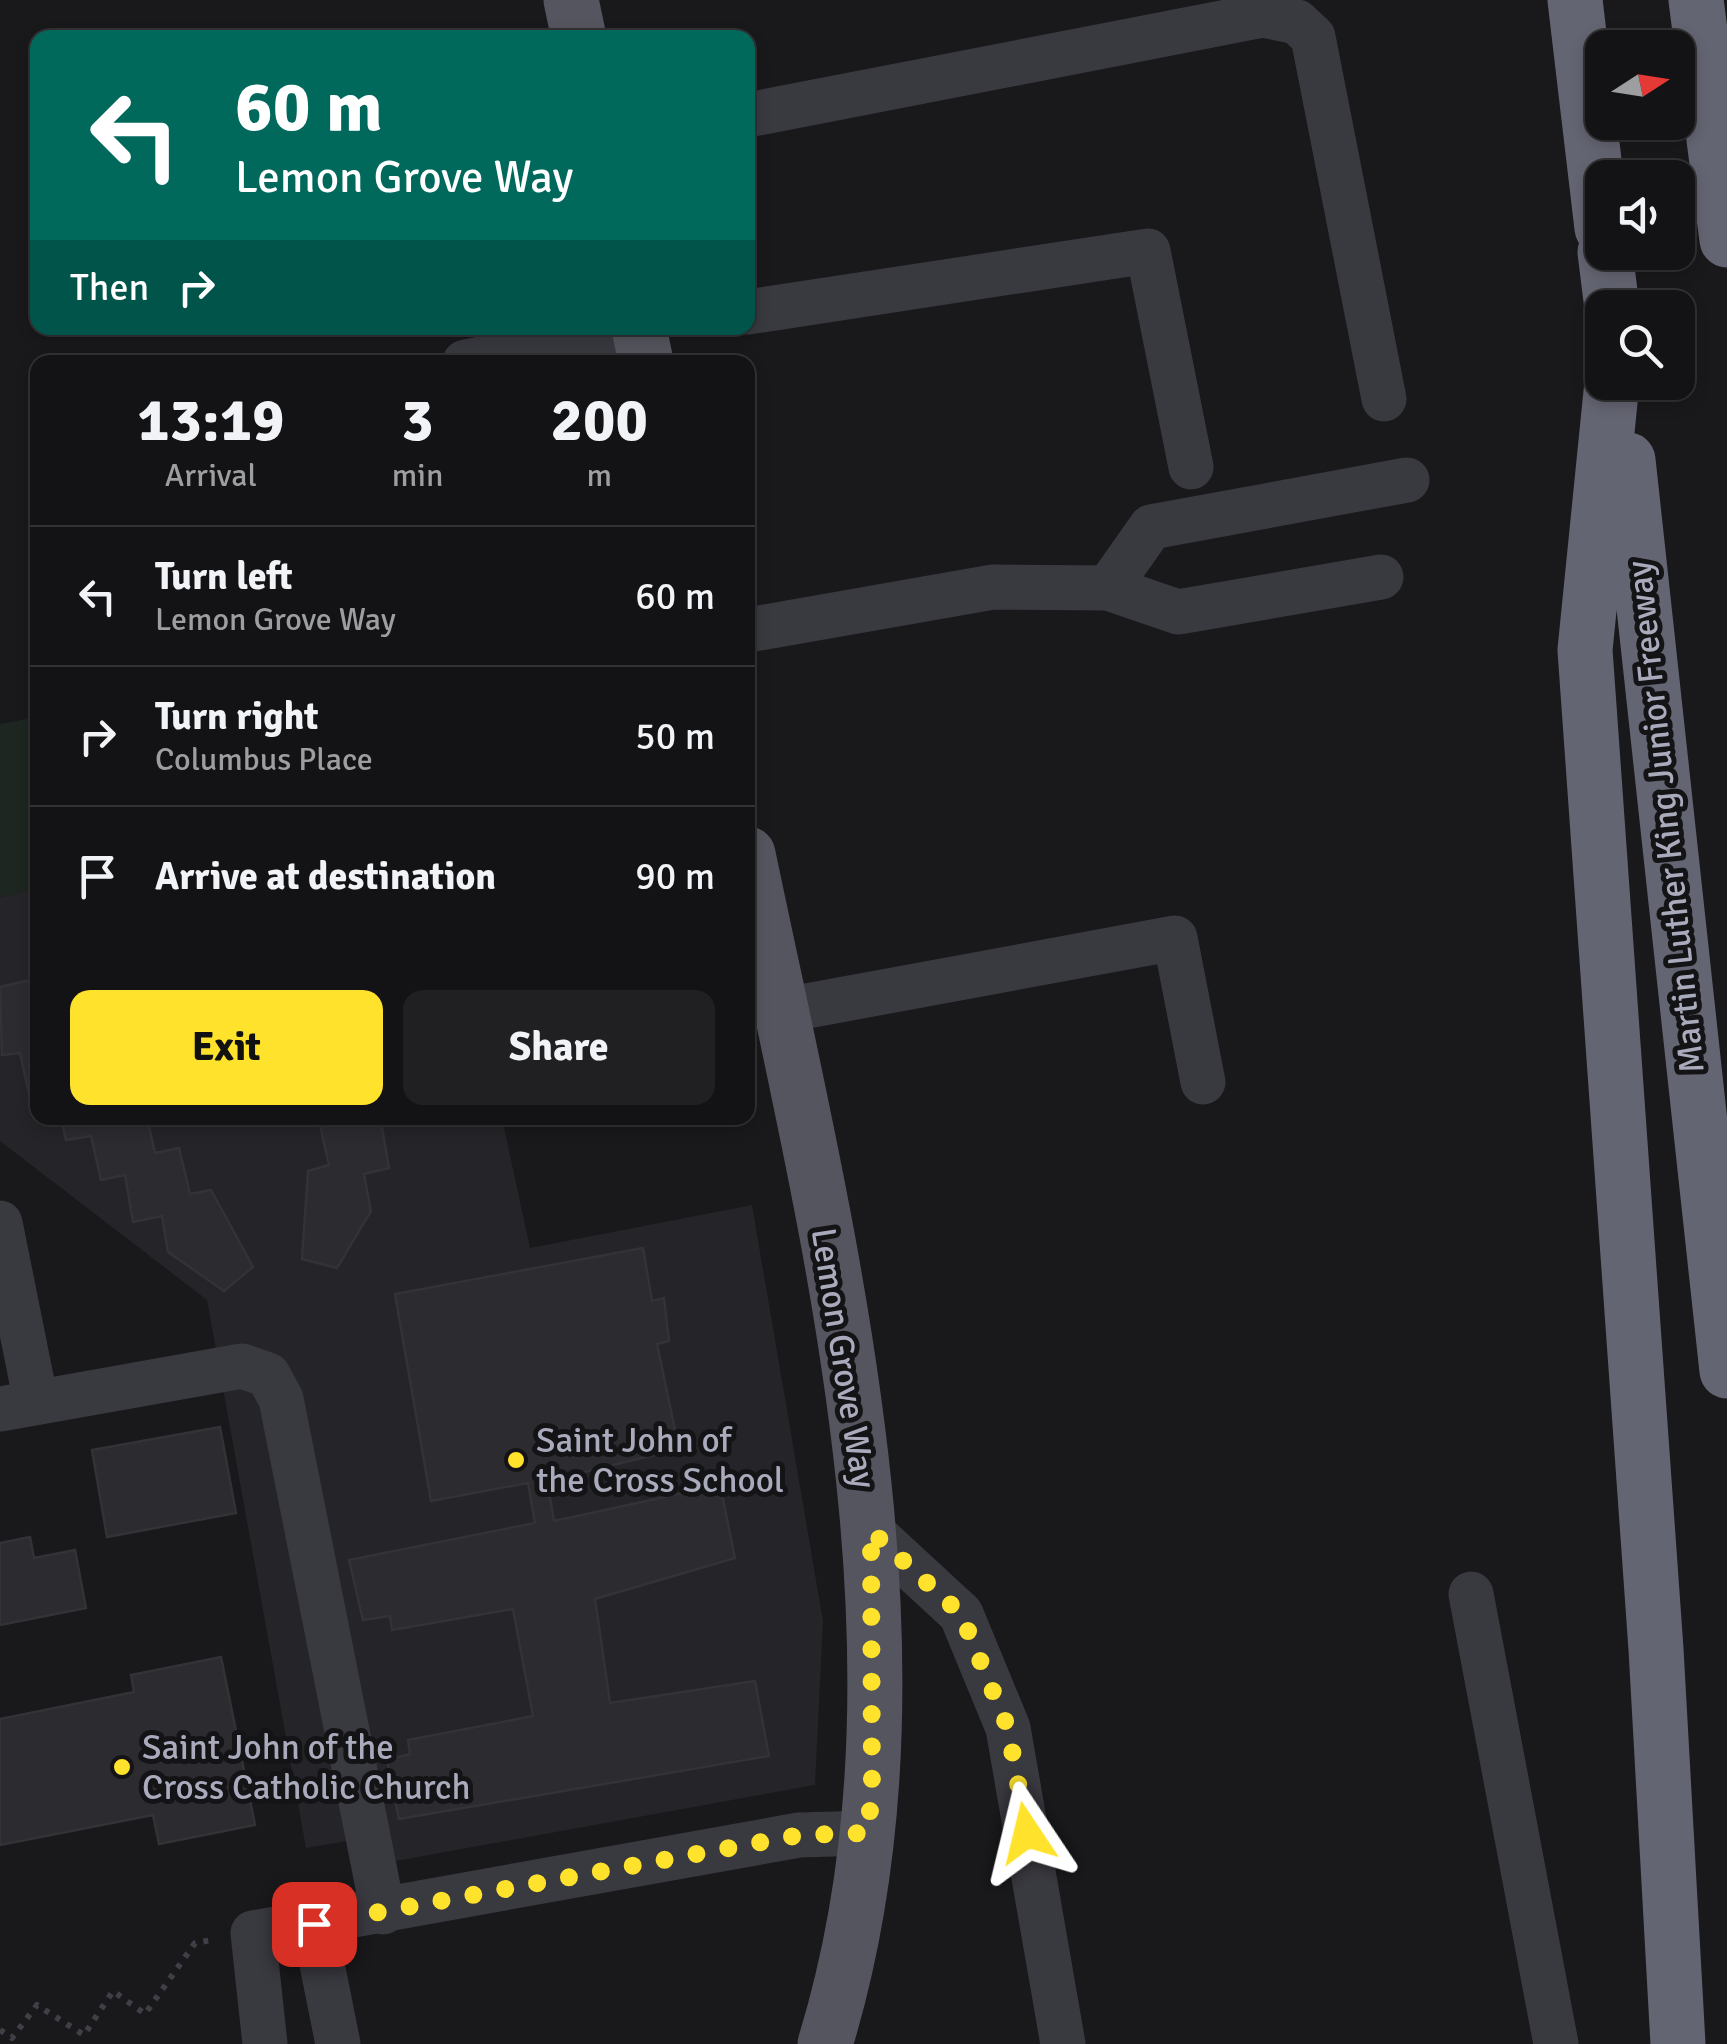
<!DOCTYPE html>
<html lang="en">
<head>
<meta charset="utf-8">
<style>
	:root { --surface:#131214; --page:#202022; --text:#f1f3f6; --muted:#9d9ea0; --line:#323234; --accent:#ffe22c }
	body { margin:0; font-family:Signika,sans-serif; background:var(--page); color:var(--text); height:100vh; display:flex; flex-direction:column; font-size:38px; white-space:nowrap }
	* { box-sizing:border-box; margin:0 }
	p { font-size:32px; color:var(--muted) }
	.icon { flex:none; width:55px; height:55px; fill:none; stroke:currentColor; stroke-width:2; stroke-linecap:round; stroke-linejoin:round }
	.map { position:relative; flex:1; overflow:hidden }
	.details { position:absolute; left:30px; top:355px; width:725px; height:770px; display:flex; flex-direction:column; background:var(--surface); border-radius:20px; box-shadow:0 5px 15px #0003,0 0 0 2px var(--line) }
	.details>* { flex:none }
	.top-card { position:absolute; left:30px; top:30px; width:725px; height:305px; border-radius:20px; box-shadow:0 5px 15px #0003,0 0 0 2px var(--line); background:#00695c; color:#fff; overflow:hidden }
	.needle { width:65px; rotate:78deg }
	.tools { position:absolute; left:1585px; top:30px; display:grid; gap:20px }
	.tools a { display:grid; place-items:center; width:110px; height:110px; border-radius:20px; background:var(--surface); box-shadow:0 5px 15px #0003,0 0 0 2px var(--line); font-size:50px }
	.pin { position:absolute; display:grid; place-items:center; width:85px; height:85px; color:#fff; margin:-42px; border-radius:20px; box-shadow:0 5px 15px #0006 }
	.me { position:absolute; width:110px; margin:-55px; rotate:350deg; stroke-linejoin:round; filter:drop-shadow(0 0 8px #0008) }
	.turn { display:flex; align-items:center; gap:35px; height:210px; padding:0 40px; font-size:45px }
	.turn .icon { width:130px; height:130px; stroke-width:2.5 }
	.turn b { display:block; font-size:70px; line-height:85px }
	.then { display:flex; align-items:center; height:95px; padding:0 40px; background:#0003; gap:20px; font-size:38px }
	.eta { display:flex; justify-content:space-evenly; align-items:center; height:170px; text-align:center }
	.eta b { font-size:60px; font-weight:800; line-height:70px }
	.cta { display:flex; gap:20px; margin-top:auto; padding:20px 40px }
	.cta a { flex:1; height:115px; border-radius:20px; background:var(--accent); color:#111; font-size:40px; font-weight:800; line-height:115px; text-align:center }
	.cta a+a { background:var(--page); color:var(--text) }
	ul { padding:0; list-style:none }
	li { display:flex; align-items:center; gap:30px; height:140px; padding:0 40px; border-top:2px solid var(--line) }
	li div { flex:1 }
	li b { display:block; font-size:38px }
	li em { font-style:normal }
	.map>svg:first-child { display:block }
</style>
</head>
<body>
<div class="map">
<svg width="1727" height="2044" viewBox="0 0 1727 2044">
	<rect width="100%" height="100%" fill="#19181b"/>
	<path fill="#252428" d="M37,889L38,1118H502L530,1248L752,1205L823,1621L815,1785L396,1861L389,1834L306,1848L207,1300L0,1141V897Z"/>
	<path fill="#1e2621" d="M37,717V889L0,897V724Z"/>
	<path fill="#2c2b2f" stroke="#333237" stroke-width="2.5" d="M38,978V1097L30,1098L20,1053L2,1055L0,987Z
		M61,1118H147L155,1153L179,1148L190,1194L211,1190L253,1267L224,1291L168,1252L162,1216L133,1222L125,1175L101,1180L91,1136L66,1140Z
		M332,1118H397L381,1122L389,1168L364,1174L371,1211L337,1268L302,1259L308,1171L329,1165L319,1121Z
		M643,1248L652,1301L664,1298L669,1341L657,1344L679,1449L547,1481L554,1521L720,1485L735,1558L595,1599L610,1703L755,1681L769,1756L399,1819L387,1760L410,1754L408,1740L533,1716L513,1609L392,1630L390,1616L363,1620L349,1560L535,1523L528,1483L431,1501L395,1294Z
		M220,1427L236,1513L107,1537L92,1450Z
		M30,1537L34,1558L75,1550L86,1608L0,1625V1543Z
		M221,1657L255,1825L159,1844L153,1815L0,1845V1719L134,1692L131,1675Z"/>
	<g fill="none" stroke-linecap="round" stroke-linejoin="round">
		<path stroke="#3f3f47" stroke-width="6" stroke-dasharray="5 8" stroke-linecap="butt" d="M0,2030L12,2038L37,2005L84,2035L113,1991L145,2014L195,1943L212,1940"/>
		<path stroke="#393940" stroke-width="45" d="M748,115L1263,15L1297,22L1313,37L1384,399
			M748,312L1148,251L1191,467
			M465,362L643,328
			M1108,588L1151,527L1407,480
			M748,630L993,587L1108,588L1178,612L1381,577
			M780,1011L1175,938L1203,1082
			M0,1223L36,1402
			M0,1409L242,1366L268,1375L281,1399L383,1912
			M871,1531L961,1614L1008,1728L1063,2044
			M1471,1594L1556,2044
			M314,1924L338,2044
			M265,2044L253,1933L799,1835L867,1833"/>
		<path stroke="#55555f" stroke-width="55" d="M571,0L579,38
			M639,328L646,362
			M748,854C827,1234 942,1662 825,2044"/>
		<path stroke="#646572" stroke-width="55" d="M1575,0L1602,228
			M1696,0L1727,240
			M1605,252L1612,308
			M1612,382L1585,650L1656,1649L1678,2044
			M1628,460L1727,1371"/>
	</g>
	<g fill="none" stroke-linecap="round" stroke-linejoin="round">
		<path stroke="#ffe22c" stroke-width="18" stroke-dasharray="0 32.4" d="M314,1924L800,1835L867,1833L872,1796L871,1531L961,1614L1008,1728L1027,1833"/>
	</g>
	<g fill="#ffe22c" stroke="#141316" stroke-width="4">
		<circle cx="516" cy="1460" r="10"/>
		<circle cx="122" cy="1767" r="10"/>
	</g>
	<g text-anchor="middle" stroke-width="10" stroke-linejoin="round" paint-order="stroke">
		<g font-size="35" fill="#a9abbc" stroke="#141316">
			<text transform="translate(1665 817) rotate(-96)" y="12">Martin Luther King Junior Freeway</text>
			<text transform="translate(844 1358) rotate(81)" y="12">Lemon Grove Way</text>
		</g>
		<g font-size="35" fill="#a9abbc" stroke="#141316" text-anchor="start">
			<text x="536" y="1452">Saint John of<tspan x="536" dy="40">the Cross School</tspan></text>
			<text x="142" y="1759">Saint John of the<tspan x="142" dy="40">Cross Catholic Church</tspan></text>
		</g>
	</g>
</svg>
<div class="tools">
<a><svg class="needle" viewBox="-14 -14 28 28"><path d="M0-13l5 13h-10z" fill="#e53935"/><path d="M0 13l5-13h-10z" fill="#9d9ea0"/></svg></a>
<a><svg class="icon" aria-label="sound" viewBox="0 0 24 24"><path d="M4 9h4l5-4v14l-5-4H4zM17 9q2 3 0 6"/></svg></a>
<a><svg class="icon" aria-label="search" viewBox="0 0 24 24"><circle cx="10" cy="10" r="6"/><path d="M15 15l6 6"/></svg></a>
</div>
<div class="pin" style="left:314px;top:1924px;background:#d93025"><svg class="icon" aria-label="arrive" viewBox="0 0 24 24"><path d="M6 21V4h12l-3 4 3 4H6"/></svg></div>
<svg class="me" style="left:1027px;top:1833px" viewBox="-20 -20 40 40"><path d="M0-17L14 15 0 8-14 15z" fill="#ffe22c" stroke="#fff" stroke-width="4"/></svg>
<div class="top-card">
<div class="turn"><svg class="icon" aria-label="left" viewBox="0 0 24 24"><path d="M17 20v-9H6M10 6l-5 5 5 5"/></svg><div><b>60 m</b>Lemon Grove Way</div></div>
<div class="then">Then<svg class="icon" aria-label="right" viewBox="0 0 24 24"><path d="M7 20v-9h11M14 6l5 5-5 5"/></svg></div>
</div>
<section class="details">
<div class="eta">
<div><b>13:19</b><p>Arrival</p></div>
<div><b>3</b><p>min</p></div>
<div><b>200</b><p>m</p></div>
</div>
<ul>
<li><svg class="icon" aria-label="left" viewBox="0 0 24 24"><path d="M17 20v-9H6M10 6l-5 5 5 5"/></svg><div><b>Turn left</b><p>Lemon Grove Way</p></div><em>60 m</em></li>
<li><svg class="icon" aria-label="right" viewBox="0 0 24 24"><path d="M7 20v-9h11M14 6l5 5-5 5"/></svg><div><b>Turn right</b><p>Columbus Place</p></div><em>50 m</em></li>
<li><svg class="icon" aria-label="arrive" viewBox="0 0 24 24"><path d="M6 21V4h12l-3 4 3 4H6"/></svg><div><b>Arrive at destination</b></div><em>90 m</em></li>
</ul>
<div class="cta"><a>Exit</a><a>Share</a></div>
</section>
</div>
</body>
</html>
